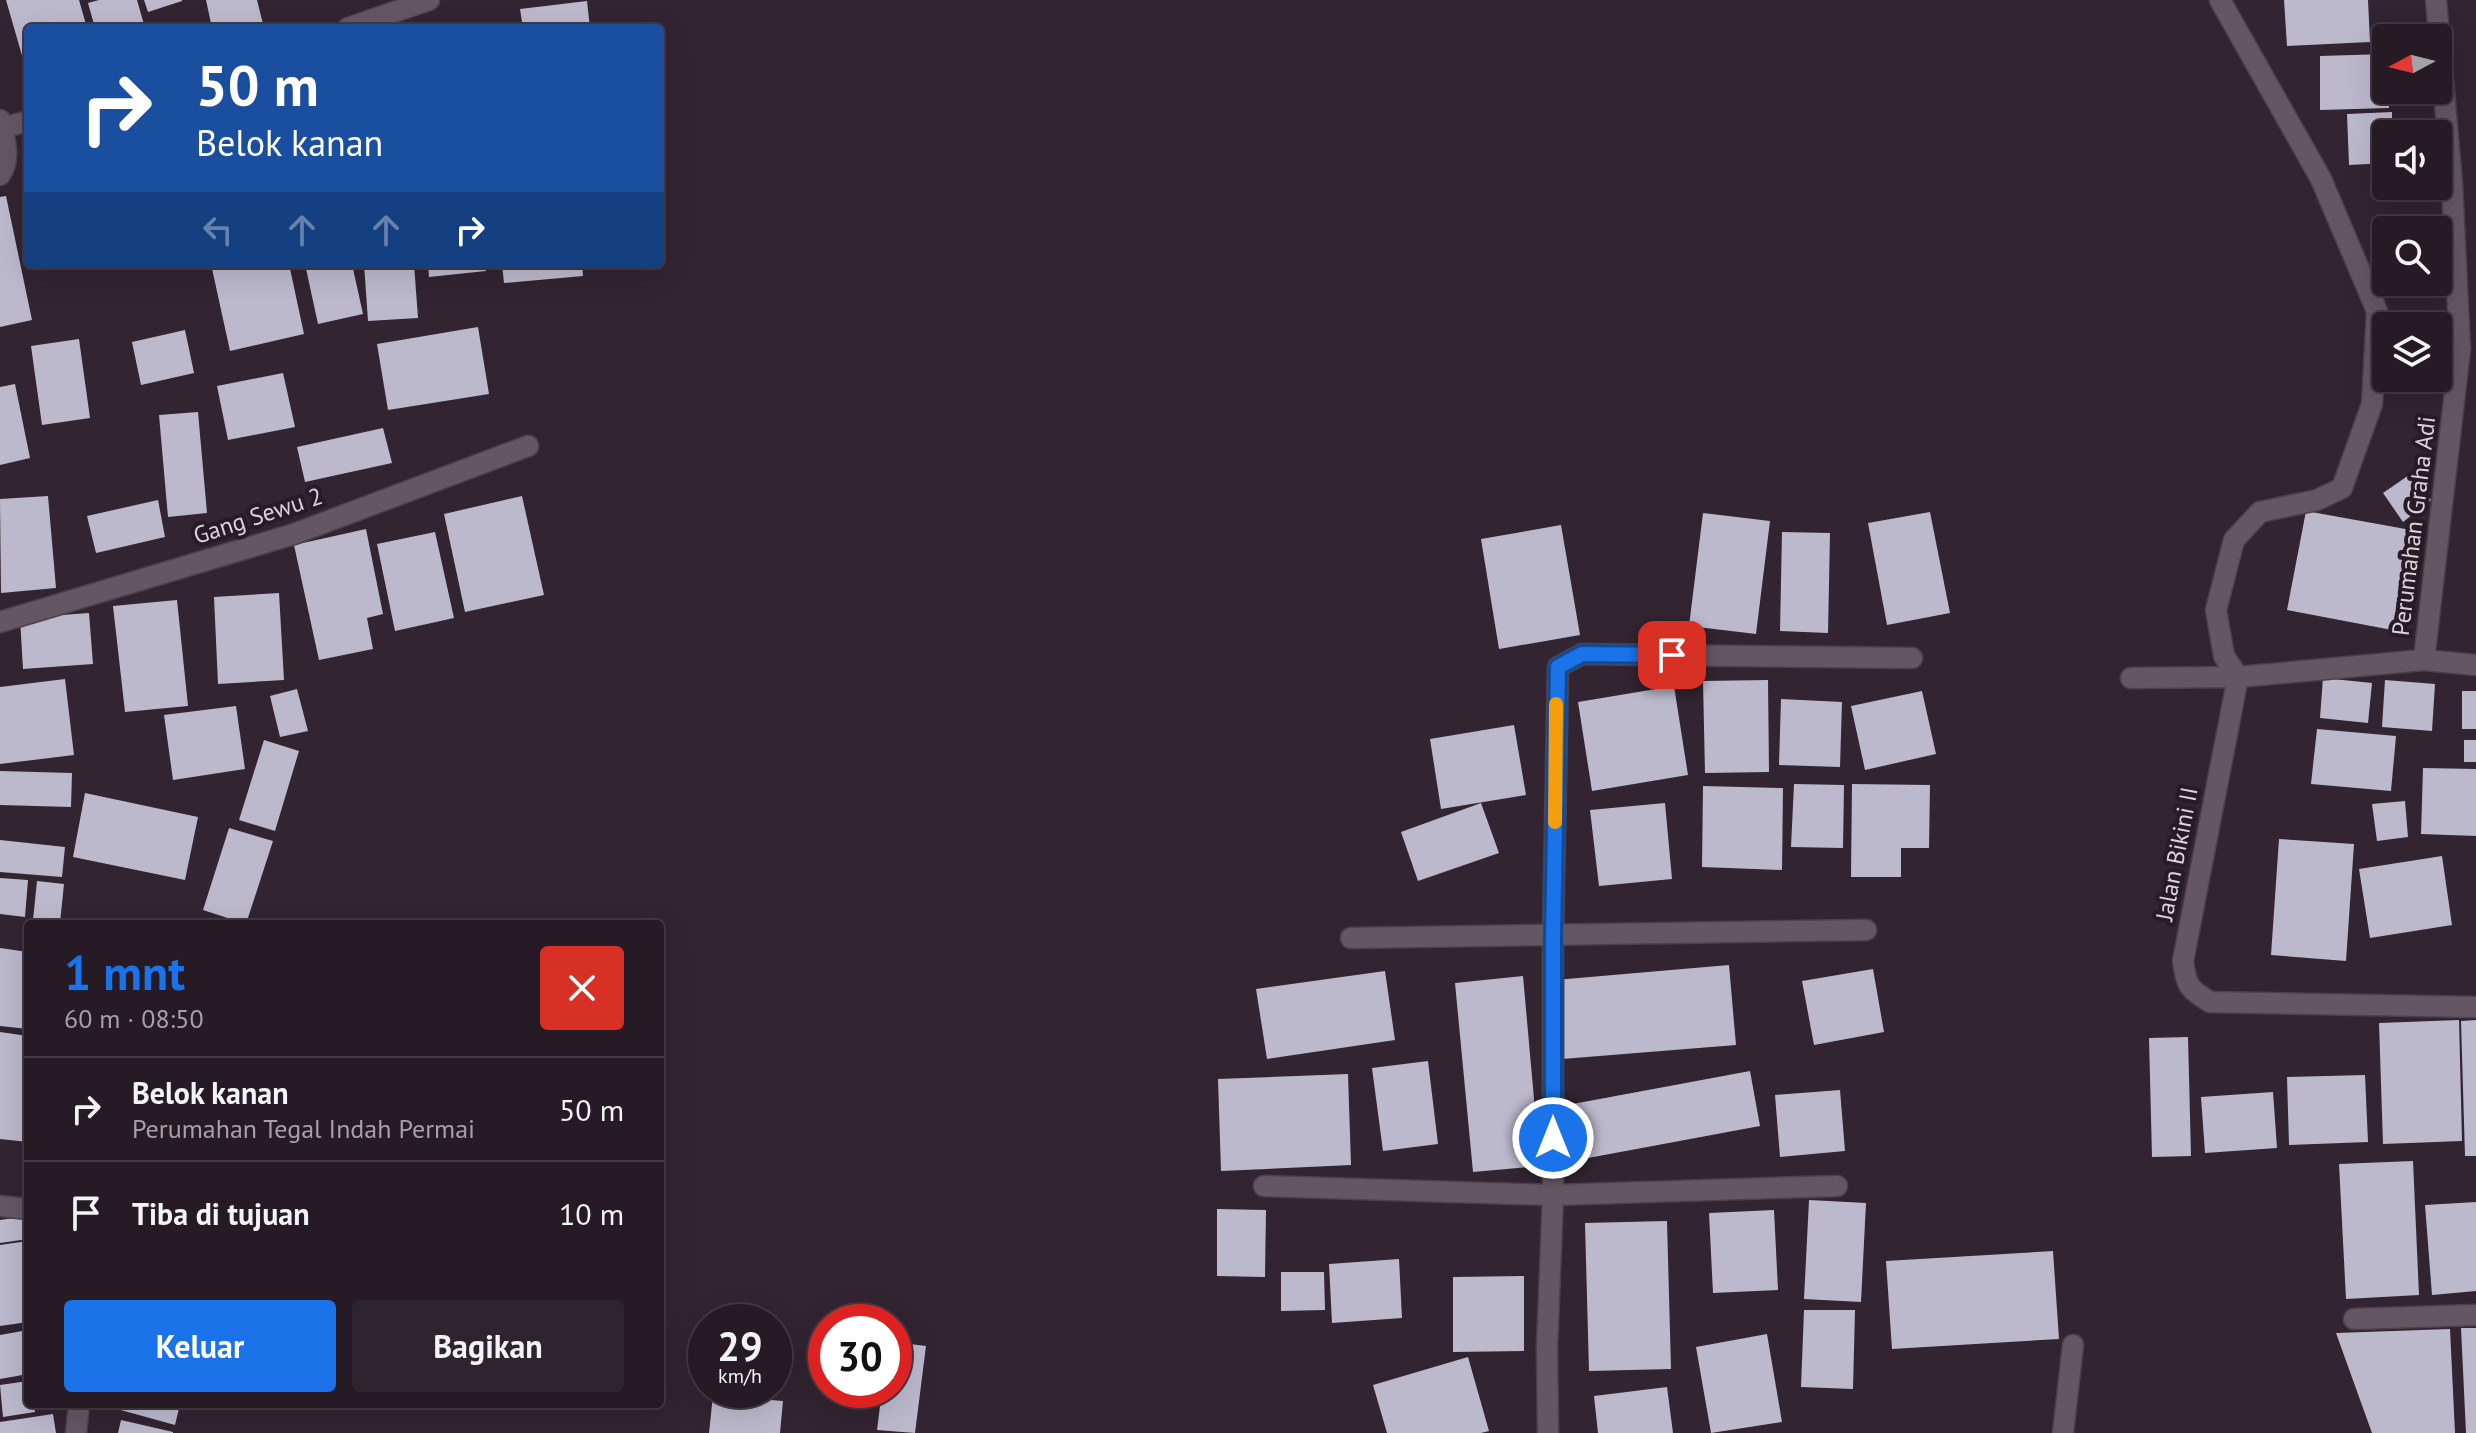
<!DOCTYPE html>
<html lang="id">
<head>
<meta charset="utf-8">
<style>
	:root { --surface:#261b25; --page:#2e242d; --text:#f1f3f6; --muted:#a4a1a7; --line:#423942; --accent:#1a73e8 }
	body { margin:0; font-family:"PT Sans",sans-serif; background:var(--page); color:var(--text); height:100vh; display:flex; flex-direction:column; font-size:30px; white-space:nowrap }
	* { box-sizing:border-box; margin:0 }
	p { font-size:26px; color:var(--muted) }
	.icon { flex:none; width:44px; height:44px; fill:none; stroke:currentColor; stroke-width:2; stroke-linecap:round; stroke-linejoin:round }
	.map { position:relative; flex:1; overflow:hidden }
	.details { position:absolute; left:24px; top:920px; width:640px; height:488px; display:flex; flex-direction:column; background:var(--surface); border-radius:8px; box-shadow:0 8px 32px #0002,0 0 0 2px var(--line) }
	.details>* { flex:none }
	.guide { position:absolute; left:24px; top:24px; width:640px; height:244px; border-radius:8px; box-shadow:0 8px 32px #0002,0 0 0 2px var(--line); background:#1a4fa0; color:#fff; overflow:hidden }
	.needle { width:52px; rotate:263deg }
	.tools { position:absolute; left:2372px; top:24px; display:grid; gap:16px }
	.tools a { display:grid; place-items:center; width:80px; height:80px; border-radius:8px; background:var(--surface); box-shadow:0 8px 32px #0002,0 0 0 2px var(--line); font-size:40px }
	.speed { position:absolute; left:688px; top:1304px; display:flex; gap:16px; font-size:40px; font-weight:700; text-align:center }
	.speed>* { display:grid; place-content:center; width:104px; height:104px; border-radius:50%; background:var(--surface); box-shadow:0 8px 32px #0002,0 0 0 2px var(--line); line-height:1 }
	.speed small { font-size:20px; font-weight:400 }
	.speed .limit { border:12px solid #d22; background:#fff; color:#111 }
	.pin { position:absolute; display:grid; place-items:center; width:68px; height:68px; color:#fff; margin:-34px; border-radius:16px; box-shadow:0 4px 12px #0006 }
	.me { position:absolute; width:88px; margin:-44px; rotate:0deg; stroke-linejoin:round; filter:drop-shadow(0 0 6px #0008) }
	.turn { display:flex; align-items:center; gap:28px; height:168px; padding:0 40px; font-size:36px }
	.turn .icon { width:104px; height:104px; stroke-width:2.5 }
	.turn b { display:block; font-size:56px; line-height:68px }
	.lanes { display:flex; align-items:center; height:76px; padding:0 40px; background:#0003; justify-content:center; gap:40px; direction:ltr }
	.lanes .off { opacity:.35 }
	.round { display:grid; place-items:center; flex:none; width:84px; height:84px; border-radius:8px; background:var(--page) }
	.summary { display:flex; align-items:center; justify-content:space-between; height:136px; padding:0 40px }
	h1 { font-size:48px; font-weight:700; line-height:60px; color:var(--accent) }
	.action { display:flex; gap:16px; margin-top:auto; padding:16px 40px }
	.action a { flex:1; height:92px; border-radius:8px; background:var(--accent); color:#fff; font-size:32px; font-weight:700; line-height:92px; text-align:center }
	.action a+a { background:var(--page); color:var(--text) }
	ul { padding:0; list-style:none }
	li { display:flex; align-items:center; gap:24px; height:104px; padding:0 40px; border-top:2px solid var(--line) }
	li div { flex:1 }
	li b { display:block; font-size:30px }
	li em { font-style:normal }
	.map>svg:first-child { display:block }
</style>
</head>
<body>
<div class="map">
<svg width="2476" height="1433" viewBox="0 0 2476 1433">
	<rect width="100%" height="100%" fill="#322431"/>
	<path fill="#bdb9cd" d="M6,0H79L87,28H28L27,73Z
		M99,0H137L145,28H95L88,3Z
		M144,0H182V1L148,12Z
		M206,0H257L264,28H212Z
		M2284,0H2368L2370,42L2287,46Z
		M587,1L590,28H523L520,9Z
		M2386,54V90H2389V108L2320,110V56Z
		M2392,112V134H2386V163L2349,165L2347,114Z
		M6,196L32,320L0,327V197Z
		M211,264H289L304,334L230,351Z
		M305,264H352L363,314L318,324Z
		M364,264H414L418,318L368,321Z
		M428,264H485L486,271L429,277Z
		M502,264H582L583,276L504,283Z
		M478,327L489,394L388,410L377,344Z
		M185,330L194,373L141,385L132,342Z
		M79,339L90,418L42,425L31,346Z
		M283,373L295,427L228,440L217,386Z
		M15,384L30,458L0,465V387Z
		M198,412L207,513L168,517L159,415Z
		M383,428L392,463L305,482L297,447Z
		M2412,473L2431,500L2403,522L2383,493Z
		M48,496L56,588L1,593L0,499Z
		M522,496L544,595L465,612L444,514Z
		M158,500L165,537L96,553L87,516Z
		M2306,511L2411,530L2392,630L2287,610Z
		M1930,512L1950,613L1887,625L1868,523Z
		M1703,513L1770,521L1756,634L1689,626Z
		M1561,525L1580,635L1499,649L1481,539Z
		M366,529L383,614L367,618L373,649L319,660L294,545Z
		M435,532L454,618L395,631L377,544Z
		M1782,532L1830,533L1828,633L1780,631Z
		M279,593L284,680L218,684L214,597Z
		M177,600L188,706L125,712L113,606Z
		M89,613L93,664L23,669L20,618Z
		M2323,678L2372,683L2368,723L2320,718Z
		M65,679L74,755L0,764V687Z
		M1768,680L1769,772L1705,773L1703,681Z
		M2385,680L2435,684L2432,731L2382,727Z
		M1674,686L1688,775L1592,791L1578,702Z
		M297,689L308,731L280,737L270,696Z
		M1922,691L1936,754L1865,770L1851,706Z
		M2462,691H2476V729H2462Z
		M1781,699L1842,702L1840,767L1779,765Z
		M236,706L245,769L173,780L164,715Z
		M1514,725L1526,795L1441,809L1430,739Z
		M2317,729L2396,736L2391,791L2311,784Z
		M264,740L299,751L275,831L239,820Z
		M2464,740H2476V762H2464Z
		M2423,768L2476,769V836L2421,834Z
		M0,771L72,773L71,807L0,805Z
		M1794,784L1844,785L1843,848L1791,847Z
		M1852,784L1930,785L1929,848H1901V877H1851Z
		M1703,786L1783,788L1782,870L1702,867Z
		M85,793L198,817L185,880L73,857Z
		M2405,801L2408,837L2377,841L2372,804Z
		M1481,803L1499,853L1418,881L1401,832Z
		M1665,803L1672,879L1599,886L1590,810Z
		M229,828L273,841L246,924L203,910Z
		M2279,839L2354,844L2346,961L2271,955Z
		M0,840L65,847L62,877L0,872Z
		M2442,856L2452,925L2370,938L2359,869Z
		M0,878L28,880L25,917L0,914Z
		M37,881L64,884L60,923L33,920Z
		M0,948L28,952V1029L0,1026Z
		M1729,965L1736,1045L1562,1059L1555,980Z
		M1873,969L1884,1032L1814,1045L1802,981Z
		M1385,971L1395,1040L1267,1059L1256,989Z
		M1523,976L1540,1166L1473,1172L1455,983Z
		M2459,1020L2462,1141L2383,1144L2379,1023Z
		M2476,1020V1156H2465L2461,1021Z
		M0,1032L28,1036V1142L0,1139Z
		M2188,1037L2191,1156L2152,1157L2149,1038Z
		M1428,1061L1438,1144L1383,1151L1372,1068Z
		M1750,1071L1760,1126L1572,1161L1562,1106Z
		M1348,1074L1351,1165L1221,1171L1218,1079Z
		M2365,1075L2368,1142L2289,1145L2287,1077Z
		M1840,1090L1845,1151L1780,1157L1775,1095Z
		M2273,1092L2277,1148L2205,1153L2201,1097Z
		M2413,1161L2419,1295L2346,1299L2339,1164Z
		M1809,1200L1866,1203L1861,1302L1804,1299Z
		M2476,1202V1291L2432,1295L2425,1205Z
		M1217,1209L1266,1210L1265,1277L1217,1276Z
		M1774,1210L1778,1290L1713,1293L1709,1213Z
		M28,1216V1239L0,1243V1220Z
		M1667,1221L1671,1369L1589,1371L1585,1223Z
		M28,1241V1322L0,1326V1245Z
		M2053,1251L2059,1339L1892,1349L1886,1261Z
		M1399,1259L1402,1318L1332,1323L1329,1264Z
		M1281,1272H1324L1325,1310L1281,1311Z
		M1524,1276V1351L1453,1352V1277Z
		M1804,1310H1855L1853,1389L1801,1387Z
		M2461,1328H2476V1433H2466Z
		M2450,1329L2455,1433H2372L2336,1333Z
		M28,1330V1374L0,1379V1335Z
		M1767,1334L1782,1422L1711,1433L1696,1347Z
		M894,1342L926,1346L915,1433L877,1430L882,1390H894Z
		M1468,1357L1489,1431L1481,1433H1387L1373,1385Z
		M28,1381V1404H34L35,1412L3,1417L0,1385Z
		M1667,1387L1673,1433H1598L1594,1396Z
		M713,1395L783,1401L780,1433H709Z
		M99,1404H180L175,1425Z
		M53,1414L56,1433H0V1422Z
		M121,1420L173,1432V1433H118Z"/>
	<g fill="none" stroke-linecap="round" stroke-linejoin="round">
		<g stroke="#4c404b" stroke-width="23">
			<path id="minor" d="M2220,0L2321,179L2377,311L2372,404L2342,488L2317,500L2260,512L2234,540L2216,610L2224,656L2238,677
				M348,28L429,0
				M0,120C5,137 11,161 0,175
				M2,128L28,121
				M0,622L294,534L528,446
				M2424,660L2460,349L2452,183L2436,0
				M2476,665L2424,660L2238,677L2183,961C2186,986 2189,989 2210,1002L2476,1007
				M2131,678L2238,677
				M1351,938L1866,930
				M1264,1186L1553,1195L1837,1186
				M0,1206L28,1209
				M2354,1319L2476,1315
				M76,1433L79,1404
				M1548,1433L1547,1347L1553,1195V937L1558,667L1582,654L1912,658
				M2063,1433L2073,1345"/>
		</g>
		<use href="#minor" stroke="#655663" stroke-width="20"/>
	</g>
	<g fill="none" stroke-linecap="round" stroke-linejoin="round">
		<g stroke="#114b97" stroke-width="20">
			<path id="route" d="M1553,1138V937L1558,667L1582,654L1672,655"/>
		</g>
		<use href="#route" stroke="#1a73e8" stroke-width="14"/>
		<path stroke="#f59e0b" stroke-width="14" d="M1555,822L1556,704"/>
	</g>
	<g text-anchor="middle" stroke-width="8" stroke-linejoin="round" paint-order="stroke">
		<g font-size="24" fill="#dcd3db" stroke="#281b27">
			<text transform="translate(258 516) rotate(-18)" y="8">Gang Sewu 2</text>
			<text transform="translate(2414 526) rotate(-83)" y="8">Perumahan Graha Adi</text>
			<text transform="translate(2177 854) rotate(-79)" y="8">Jalan Bikini II</text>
		</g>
	</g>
</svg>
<div class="tools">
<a><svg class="needle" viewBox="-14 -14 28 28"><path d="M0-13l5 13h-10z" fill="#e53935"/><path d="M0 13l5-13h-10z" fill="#a4a1a7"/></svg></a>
<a><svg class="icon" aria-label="sound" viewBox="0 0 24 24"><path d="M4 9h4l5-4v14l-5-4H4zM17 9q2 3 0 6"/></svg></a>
<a><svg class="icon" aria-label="search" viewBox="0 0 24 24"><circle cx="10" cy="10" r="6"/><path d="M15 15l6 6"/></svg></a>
<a><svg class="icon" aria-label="layers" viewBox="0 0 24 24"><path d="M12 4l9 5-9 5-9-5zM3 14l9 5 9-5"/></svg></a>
</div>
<div class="speed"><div>29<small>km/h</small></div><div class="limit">30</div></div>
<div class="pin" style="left:1672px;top:655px;background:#d93025"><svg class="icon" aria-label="arrive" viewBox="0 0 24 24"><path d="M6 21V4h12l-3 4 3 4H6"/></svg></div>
<svg class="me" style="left:1553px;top:1138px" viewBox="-20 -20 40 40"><circle r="17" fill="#1a73e8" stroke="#fff" stroke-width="3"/><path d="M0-11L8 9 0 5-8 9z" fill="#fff"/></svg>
<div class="guide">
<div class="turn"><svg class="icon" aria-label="right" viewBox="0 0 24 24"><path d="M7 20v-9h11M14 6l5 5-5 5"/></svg><div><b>50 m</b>Belok kanan</div></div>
<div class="lanes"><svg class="icon off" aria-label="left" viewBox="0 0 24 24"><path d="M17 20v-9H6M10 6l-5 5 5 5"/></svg><svg class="icon off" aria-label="ahead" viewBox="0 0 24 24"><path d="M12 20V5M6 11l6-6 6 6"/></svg><svg class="icon off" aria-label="ahead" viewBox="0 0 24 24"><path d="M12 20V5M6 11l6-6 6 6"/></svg><svg class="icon" aria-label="right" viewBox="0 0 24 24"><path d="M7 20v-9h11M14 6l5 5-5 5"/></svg></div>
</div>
<section class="details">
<div class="summary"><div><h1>1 mnt</h1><p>60 m · 08:50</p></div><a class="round" style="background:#d93025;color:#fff"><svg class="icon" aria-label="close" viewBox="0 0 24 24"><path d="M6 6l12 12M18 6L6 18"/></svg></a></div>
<ul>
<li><svg class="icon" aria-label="right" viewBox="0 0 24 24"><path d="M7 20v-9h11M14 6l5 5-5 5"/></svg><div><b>Belok kanan</b><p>Perumahan Tegal Indah Permai</p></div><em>50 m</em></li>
<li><svg class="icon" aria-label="arrive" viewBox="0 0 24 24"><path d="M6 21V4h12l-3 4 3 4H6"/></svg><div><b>Tiba di tujuan</b></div><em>10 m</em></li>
</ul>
<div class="action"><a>Keluar</a><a>Bagikan</a></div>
</section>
</div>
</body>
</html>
